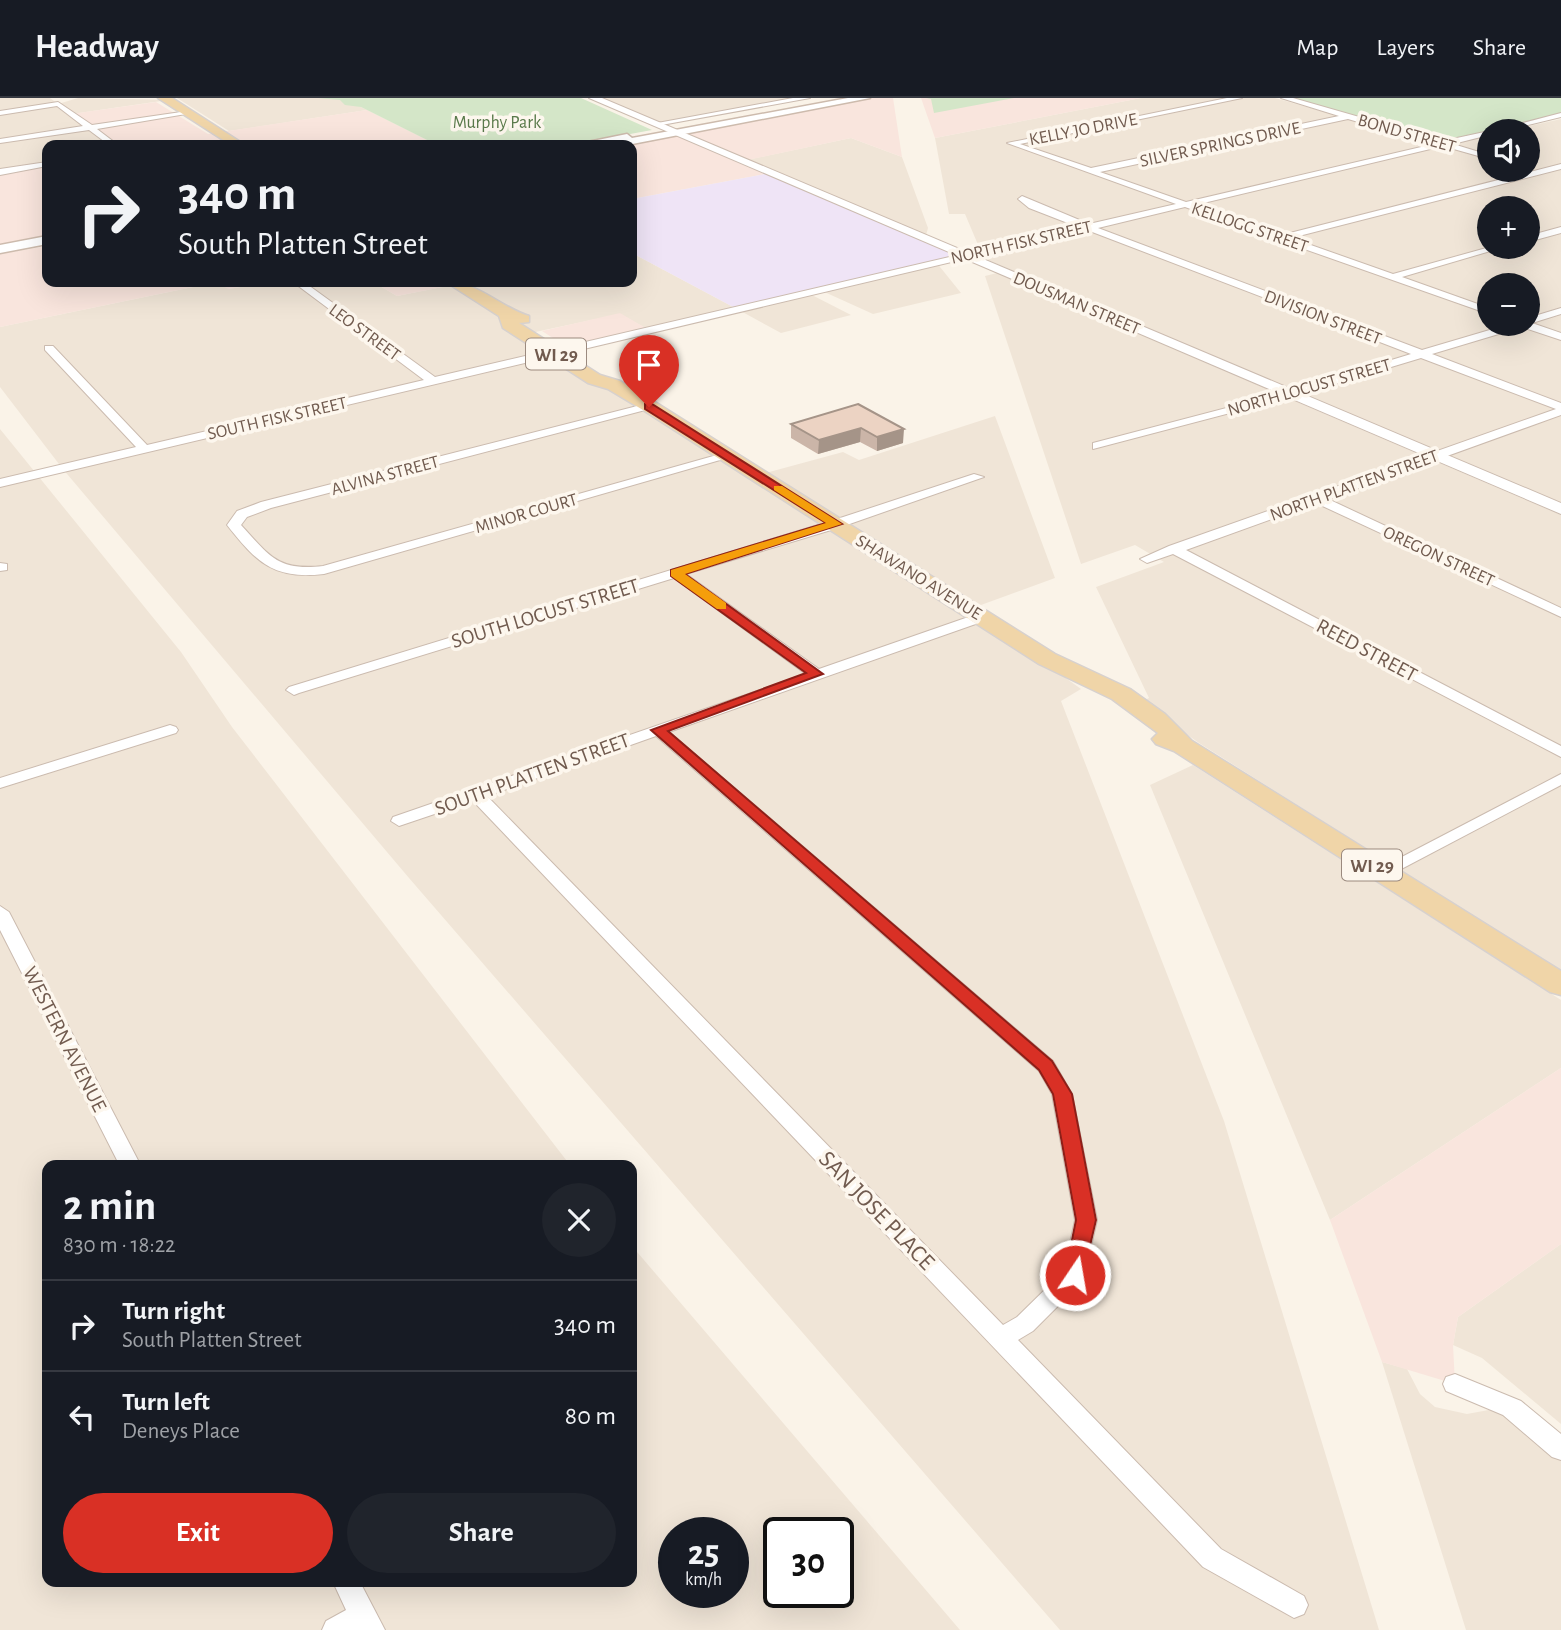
<!DOCTYPE html>
<html lang="en">
<head>
<meta charset="utf-8">
<style>
	:root { --surface:#171b24; --page:#20242c; --text:#f1f3f6; --muted:#9ea1a6; --line:#363941; --accent:#d93025 }
	body { margin:0; font-family:"Alegreya Sans",sans-serif; background:var(--page); color:var(--text); height:100vh; display:flex; flex-direction:column; font-size:26px; white-space:nowrap }
	* { box-sizing:border-box; margin:0 }
	p { font-size:23px; color:var(--muted) }
	.icon { flex:none; width:38px; height:38px; fill:none; stroke:currentColor; stroke-width:2; stroke-linecap:round; stroke-linejoin:round }
	.map { position:relative; flex:1; overflow:hidden }
	.details { position:absolute; left:42px; top:1062px; width:595px; height:427px; display:flex; flex-direction:column; background:var(--surface); border-radius:14px; box-shadow:0 7px 28px #0002 }
	.details>* { flex:none }
	.guide { position:absolute; left:42px; top:42px; width:595px; height:147px; border-radius:14px; box-shadow:0 7px 28px #0002; background:#171b24; color:var(--text); overflow:hidden }
	.controls { position:absolute; left:1477px; top:21px; display:grid; gap:14px }
	.controls a { display:grid; place-items:center; width:63px; height:63px; border-radius:50%; background:var(--surface); box-shadow:0 7px 28px #0002; font-size:35px }
	.speed { position:absolute; left:658px; top:1419px; display:flex; gap:14px; font-size:35px; font-weight:700; text-align:center }
	.speed>* { display:grid; place-content:center; width:91px; height:91px; border-radius:50%; background:var(--surface); box-shadow:0 7px 28px #0002; line-height:1 }
	.speed small { font-size:18px; font-weight:400 }
	.speed .limit { border:4px solid #111; border-radius:10px; background:#fff; color:#111 }
	.pin { position:absolute; display:grid; place-items:center; width:60px; height:60px; color:#fff; margin:-72px -30px; border-radius:50% 50% 50% 0; rotate:-45deg; box-shadow:0 0 7px #0007 }
	.pin .icon { rotate:45deg }
	.me { position:absolute; width:77px; margin:-38px; rotate:12deg; stroke-linejoin:round; filter:drop-shadow(0 0 5px #0008) }
	.turn { display:flex; align-items:center; gap:24px; height:147px; padding:0 21px; font-size:32px }
	.turn .icon { width:91px; height:91px; stroke-width:2.5 }
	.turn b { display:block; font-size:49px; line-height:60px }
	.round { display:grid; place-items:center; flex:none; width:74px; height:74px; border-radius:37px; background:var(--page) }
	.headline { display:flex; align-items:center; justify-content:space-between; height:119px; padding:0 21px }
	h1 { font-size:42px; font-weight:700; line-height:52px }
	.cta { display:flex; gap:14px; margin-top:auto; padding:14px 21px }
	.cta a { flex:1; height:80px; border-radius:42px; background:var(--accent); color:#fff; font-size:28px; font-weight:700; line-height:80px; text-align:center }
	.cta a+a { background:var(--page); color:var(--text) }
	ul { padding:0; list-style:none }
	li { display:flex; align-items:center; gap:21px; height:91px; padding:0 21px; border-top:2px solid var(--line) }
	li div { flex:1 }
	li b { display:block; font-size:26px }
	li em { font-style:normal }
	header { display:flex; align-items:center; gap:42px; box-sizing:border-box; height:98px; padding:0 35px; background:var(--surface); border-bottom:2px solid var(--line) }
	header strong { font-size:33px }
	nav { display:flex; gap:38px; margin-inline-start:auto; font-size:24px }
	.map>svg:first-child { display:block }
</style>
</head>
<body>
<header>
<strong>Headway</strong>
<nav><a>Map</a><a>Layers</a><a>Share</a></nav>
</header>
<div class="map">
<svg width="1561" height="1532" viewBox="0 0 1561 1532">
	<rect width="100%" height="100%" fill="#faf3e8"/>
	<path fill="#f0e5d7" fill-rule="evenodd" d="M0,0H50L58,6L78,0L168,2L72,16L114,47H47V66L0,74Z
		M177,0H343L367,12L229,33Z
		M594,0H806L656,26Z
		M1141,0H1275L1445,48L1489,37V72H1528V33H1507L1561,21V406L981,159L988,154L979,149L965,116H949L935,40ZM1489,110H1528V149H1489ZM1489,187H1528V226H1489Z
		M851,40L902,59L928,130L925,141L742,63Z
		M632,155L737,211L808,195L851,217L781,235L737,211L649,232L620,216L526,236L758,377L843,354L859,362L995,318L1055,480L970,511L1081,591L1061,603L1224,1023L1379,1532H1060L409,780L62,370L0,289V229L217,184L229,191L269,184H373L397,198L457,186L454,184H632Z
		M936,164L961,195L873,216L820,192Z
		M997,175L1561,417V873L1199,645L1141,604L1149,600L1096,489L1164,464L1135,447L1081,466L985,178Z
		M0,331L181,554L232,629L570,1067L47,1068V1484H632V1148L960,1532H0ZM674,1435H733V1494H674ZM779,1435H838V1494H779Z
		M1193,667L1561,902V970L1330,1122L1150,687Z
		M1561,1146V1326L1482,1260L1453,1247L1458,1219Z
		M1382,1264L1407,1271L1420,1296L1435,1309L1467,1316L1494,1311L1561,1344V1532H1466Z"/>
	<path fill="#f9e5dd" d="M865,0H893L902,59L851,40L743,63L770,75L632,101V47H610Z
		M921,0H1141L935,40Z
		M156,4L208,36L367,12L437,47H114L71,16Z
		M47,66V138L0,146V74Z
		M47,148V184H269L228,191L217,184L0,229V156Z
		M373,184H454L458,186L397,198Z
		M620,215L649,232L570,251L542,233Z
		M1561,970V1146L1458,1219L1453,1247L1455,1286L1382,1264L1330,1122Z"/>
	<path fill="#efe4f6" d="M770,75L965,157L737,211L632,155V101Z"/>
	<path fill="#d4e6c8" d="M318,0H581L652,32L570,47H437L361,9L345,7L340,2Z
		M926,0H1014L934,15L931,1Z
		M1285,0H1561V17L1447,46Z"/>
	<g fill="none" stroke-linecap="round" stroke-linejoin="round">
		<g stroke="#cbbbaf" stroke-width="2">
			<path id="minor" d="M793,0H810L656,28L652,26Z
				M1227,0H1242L1020,46L1091,70L1339,18L1281,0H1293L1443,43L1489,33H1491L1489,37L1453,46L1489,57V61L1443,48L1195,107L1282,137L1561,66V71L1291,140L1393,176L1490,149H1504L1402,179L1489,210V216L1185,109L1098,130L1422,252L1510,226H1528V220L1561,210V216L1532,225L1561,235V242L1522,229L1432,256L1561,305V317L1328,401L1561,510V519L1316,405L1186,452L1561,648V659L1173,456L1147,465L1140,461L1169,448L1556,311L1421,260L1295,298L1093,351V345L1287,294L1411,256L1087,132L0,389V381L136,349L45,252V248H53L147,347L424,282L293,184H304L435,279L1078,129L1029,110L1018,101L1022,98L1089,126L1176,106L1007,45ZM1348,21L1434,46L1186,104L1100,74Z
				M58,4L92,27L188,13L192,15L97,31L118,47H109L89,32L0,45V41L83,28L57,8L0,17V13Z
				M1561,15V19L1504,33H1492Z
				M47,64V68L0,77V71Z
				M1561,129V135L1528,144V138Z
				M649,305L655,308L653,310L271,410L247,419L241,427C270,458 277,473 323,468L724,355L734,358L324,476C274,482 257,465 227,427L237,413L261,404Z
				M974,376L984,379L841,429L686,476L819,571L977,516H987V522L669,634L1053,963L1072,996L1097,1122L1083,1183L1033,1233L1018,1242L1221,1451L1304,1498L1308,1507L1304,1516L1294,1520L1203,1469L473,703L399,728L391,723L393,719L806,576L674,480L299,595L294,597L286,592L289,589L831,423ZM656,638L1039,973L1052,996L1075,1122L1064,1173L1017,1219L1003,1227L487,698Z
				M0,465L7,466V472L0,473Z
				M170,627L176,629L178,632L176,635L0,690V680Z
				M1561,676V687L1388,778L1382,779L1373,774Z
				M0,808L9,814L141,1068H120L0,832Z
				M1455,1276L1521,1303L1561,1336V1362L1552,1359L1503,1317L1446,1293L1443,1286L1446,1279Z
				M333,1484H360L385,1532H322L326,1523L346,1512Z"/>
		</g>
		<g stroke="#cbbbaf" stroke-width="2">
			<path id="tertiary" d="M589,0H602L1561,405V416Z"/>
		</g>
		<g stroke="#cdbbad" stroke-width="3">
			<path id="secondary" d="M848,0H870L627,47H573L627,36L632,40Z
				M47,138V146L0,155V147Z"/>
		</g>
		<g stroke="#d7d1ce" stroke-width="3">
			<path id="primary" d="M158,0H172L245,47H231Z
				M446,184C477,183 500,209 529,218V224L519,225L600,277L620,283L655,304L1055,556L1130,591L1165,616L1192,643L1561,873V897L1550,894L1174,653L1156,646L1152,641L1158,635L1112,601L1039,566L643,312L608,291L588,285L503,230L499,218Z"/>
		</g>
		<use href="#minor" fill="#fff" fill-rule="evenodd"/>
		<use href="#tertiary" fill="#fff" fill-rule="evenodd"/>
		<use href="#secondary" fill="#fff" fill-rule="evenodd"/>
		<use href="#primary" fill="#f0d5a8" fill-rule="evenodd"/>
	</g>
	<path fill="#cbb5a8" d="M858,306L903,345L877,353L860,344L818,356L791,340V326Z"/>
	<path fill="#a59488" d="M861,330L860,344L818,356L819,342Z
		M904,331L903,345L877,353V339Z"/>
	<path fill="#ecd3c3" stroke="#a59488" stroke-width="2" d="M858,306L904,331L877,339L861,330L819,342L791,326Z"/>
	<path fill="#d93025" stroke="#8d1f18" stroke-width="2" d="M645,306H652L842,426L685,476L823,576L668,633L1052,963L1072,996L1096,1122L1082,1182H1068L1065,1177L1076,1122L1053,996L1039,972L651,632L806,575L671,478V472L826,425L645,311Z"/>
	<path fill="#f59e0b" d="M774,388H782L842,426L685,476L726,505V511H717L671,478V472L826,425L774,392Z"/>
	<g text-anchor="middle" stroke-width="7" stroke-linejoin="round" paint-order="stroke">
		<g font-size="18" fill="#5a7a4b" stroke="#fdf7ee">
			<text x="497" y="30">Murphy Park</text>
		</g>
		<g font-size="18" fill="#715b4f" stroke="#fdf7ee">
			<text transform="translate(1083 31) rotate(-11)" y="6">KELLY JO DRIVE</text>
			<text transform="translate(1407 35) rotate(16)" y="6">BOND STREET</text>
			<text transform="translate(1220 46) rotate(-12)" y="6">SILVER SPRINGS DRIVE</text>
			<text transform="translate(1250 129) rotate(19)" y="6">KELLOGG STREET</text>
			<text transform="translate(1021 144) rotate(-13)" y="6">NORTH FISK STREET</text>
			<text transform="translate(1077 205) rotate(23)" y="6">DOUSMAN STREET</text>
			<text transform="translate(1323 219) rotate(21)" y="6">DIVISION STREET</text>
			<text transform="translate(365 234) rotate(36)" y="6">LEO STREET</text>
			<text transform="translate(1309 289) rotate(-16)" y="6">NORTH LOCUST STREET</text>
			<text transform="translate(277 320) rotate(-13)" y="6">SOUTH FISK STREET</text>
			<text transform="translate(385 377) rotate(-15)" y="6">ALVINA STREET</text>
			<text transform="translate(1354 387) rotate(-20)" y="6">NORTH PLATTEN STREET</text>
			<text transform="translate(526 415) rotate(-16)" y="6">MINOR COURT</text>
			<text transform="translate(1439 458) rotate(25)" y="6">OREGON STREET</text>
			<text transform="translate(919 479) rotate(32)" y="6">SHAWANO AVENUE</text>
		</g>
		<g fill="#fdf7ee" stroke="#9b8a7f" stroke-width="2">
			<rect x="526" y="240.5" width="60" height="31" rx="5"/>
			<rect x="1342" y="751.5" width="60" height="31" rx="5"/>
		</g>
		<g font-size="19" font-weight="bold" fill="#715b4f">
			<text x="556" y="263">WI 29</text>
			<text x="1372" y="774">WI 29</text>
		</g>
		<g font-size="21" fill="#715b4f" stroke="#fdf7ee">
			<text transform="translate(545 515) rotate(-17)" y="7">SOUTH LOCUST STREET</text>
			<text transform="translate(1367 552) rotate(28)" y="7">REED STREET</text>
			<text transform="translate(532 676) rotate(-20)" y="7">SOUTH PLATTEN STREET</text>
			<text transform="translate(65 941) rotate(63)" y="7">WESTERN AVENUE</text>
		</g>
		<g font-size="24" fill="#715b4f" stroke="#fdf7ee">
			<text transform="translate(877 1112) rotate(46)" y="8">SAN JOSE PLACE</text>
		</g>
	</g>
</svg>
<div class="controls">
<a><svg class="icon" aria-label="sound" viewBox="0 0 24 24"><path d="M4 9h4l5-4v14l-5-4H4zM17 9q2 3 0 6"/></svg></a>
<a>+</a>
<a>−</a>
</div>
<div class="speed"><div>25<small>km/h</small></div><div class="limit">30</div></div>
<div class="pin" style="left:649px;top:309px;background:#d93025"><svg class="icon" aria-label="arrive" viewBox="0 0 24 24"><path d="M6 21V4h12l-3 4 3 4H6"/></svg></div>
<svg class="me" style="left:1075px;top:1177px" viewBox="-20 -20 40 40"><circle r="17" fill="#d93025" stroke="#fff" stroke-width="3"/><path d="M0-11L8 9 0 5-8 9z" fill="#fff"/></svg>
<div class="guide">
<div class="turn"><svg class="icon" aria-label="right" viewBox="0 0 24 24"><path d="M7 20v-9h11M14 6l5 5-5 5"/></svg><div><b>340 m</b>South Platten Street</div></div>
</div>
<section class="details">
<div class="headline"><div><h1>2 min</h1><p>830 m · 18:22</p></div><a class="round"><svg class="icon" aria-label="close" viewBox="0 0 24 24"><path d="M6 6l12 12M18 6L6 18"/></svg></a></div>
<ul>
<li><svg class="icon" aria-label="right" viewBox="0 0 24 24"><path d="M7 20v-9h11M14 6l5 5-5 5"/></svg><div><b>Turn right</b><p>South Platten Street</p></div><em>340 m</em></li>
<li><svg class="icon" aria-label="left" viewBox="0 0 24 24"><path d="M17 20v-9H6M10 6l-5 5 5 5"/></svg><div><b>Turn left</b><p>Deneys Place</p></div><em>80 m</em></li>
</ul>
<div class="cta"><a>Exit</a><a>Share</a></div>
</section>
</div>
</body>
</html>
